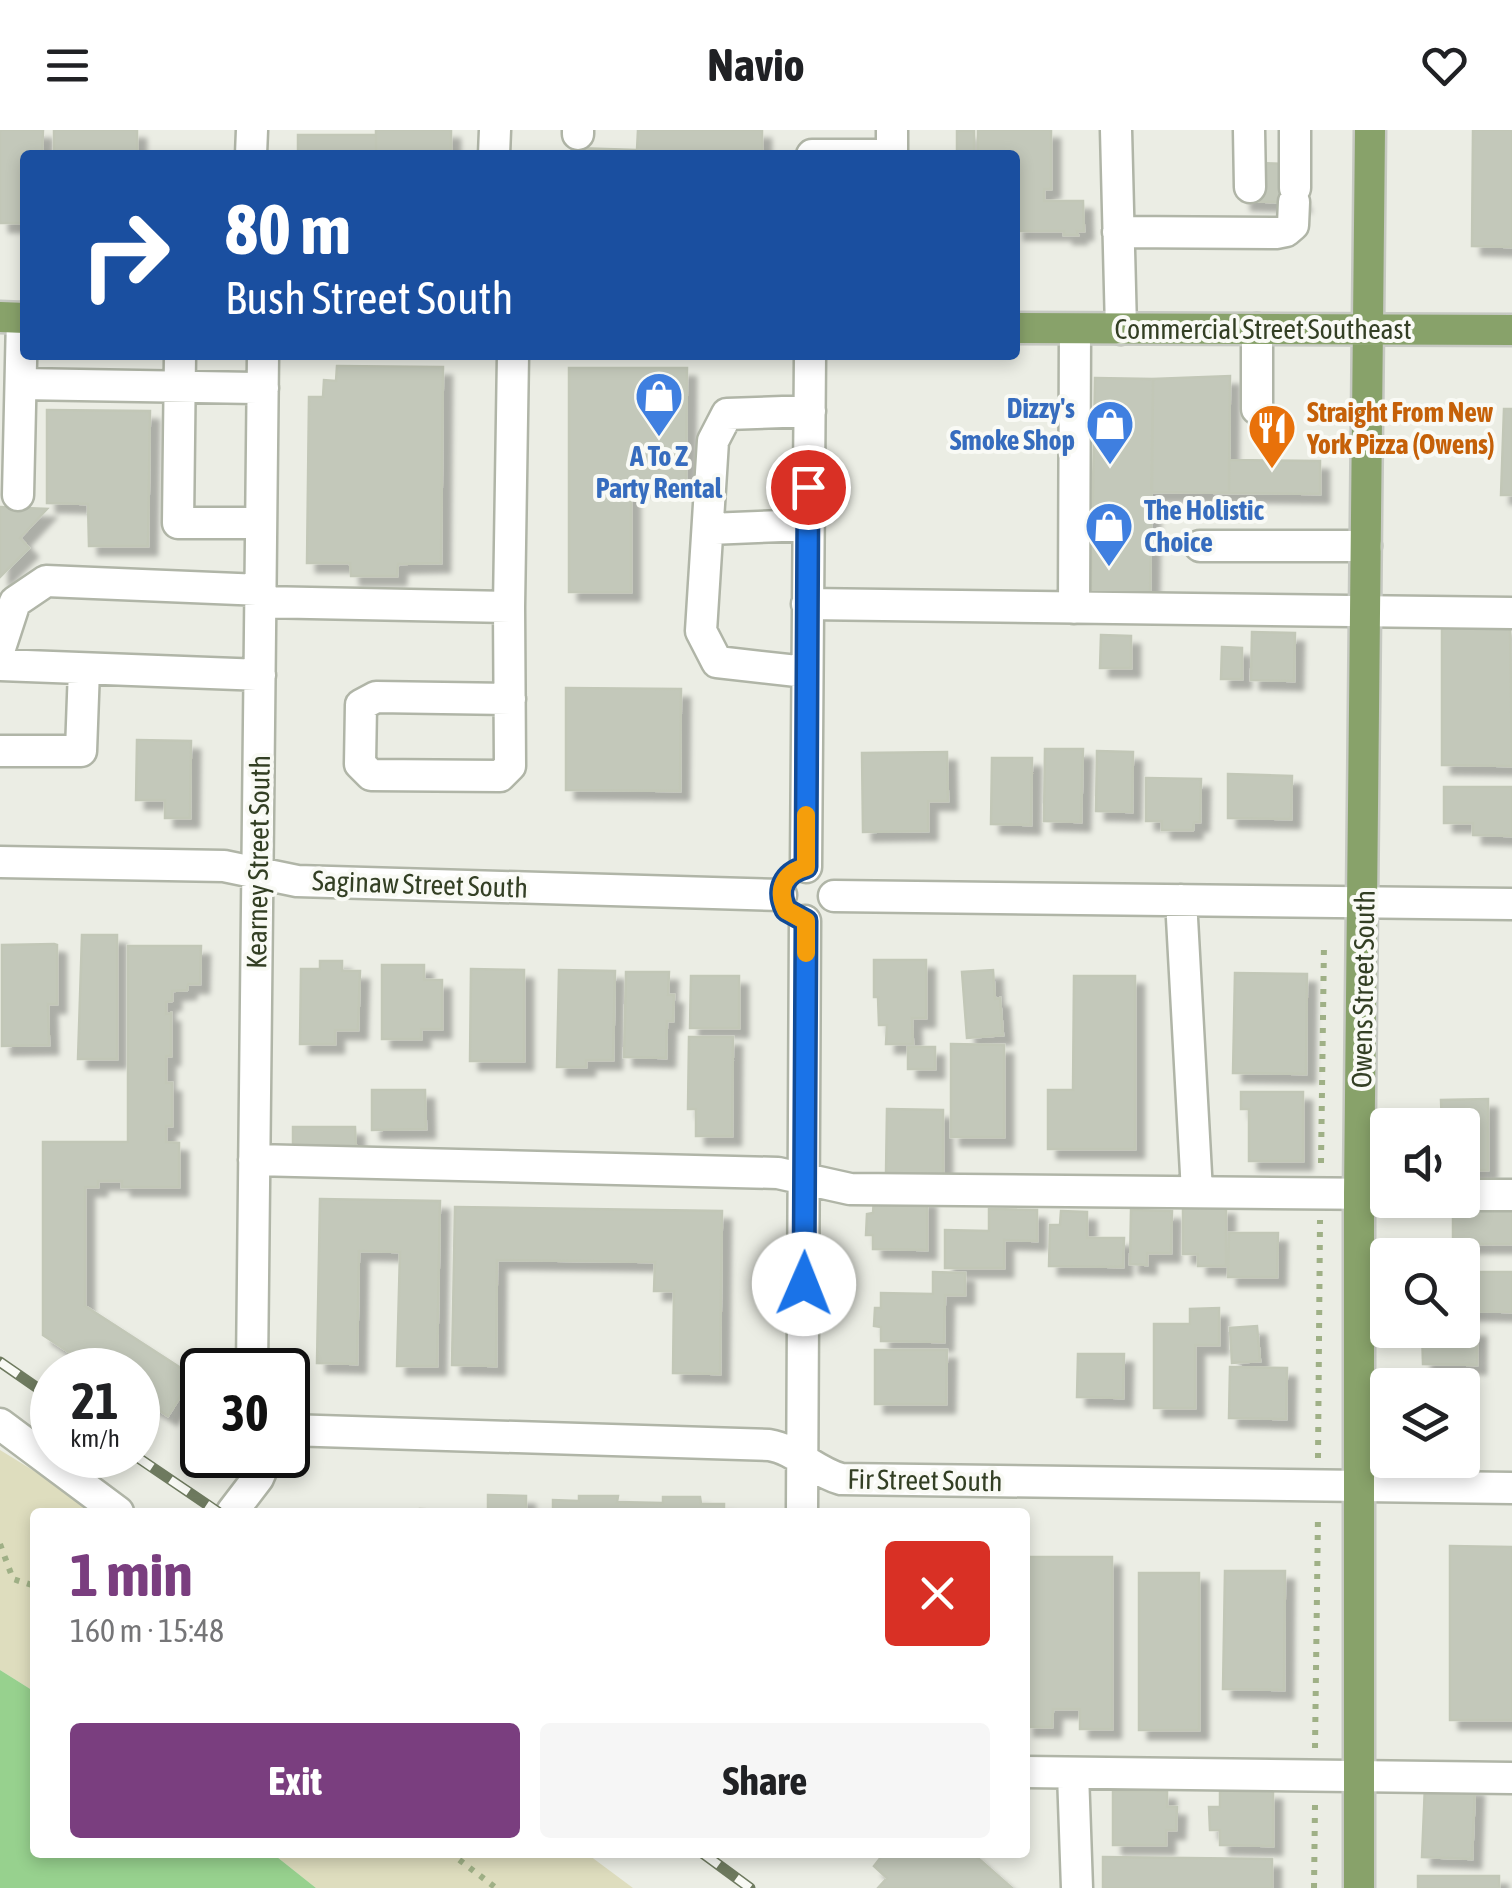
<!DOCTYPE html>
<html lang="en">
<head>
<meta charset="utf-8">
<style>
	:root { --surface:#fff; --page:#f6f6f6; --text:#202124; --muted:#757577; --accent:#7a3e7f }
	body { margin:0; font-family:"Asap Condensed",sans-serif; background:var(--page); color:var(--text); height:100vh; display:flex; flex-direction:column; font-size:38px; white-space:nowrap }
	* { box-sizing:border-box; margin:0 }
	p { font-size:32px; color:var(--muted) }
	.icon { flex:none; width:55px; height:55px; fill:none; stroke:currentColor; stroke-width:2; stroke-linecap:round; stroke-linejoin:round }
	.map { position:relative; flex:1; overflow:hidden }
	.sheet { position:absolute; left:30px; top:1378px; width:1000px; height:350px; display:flex; flex-direction:column; background:var(--surface); border-radius:10px; box-shadow:0 5px 15px #0003 }
	.sheet>* { flex:none }
	.top-card { position:absolute; left:20px; top:20px; width:1000px; height:210px; border-radius:10px; box-shadow:0 5px 15px #0003; background:#1a4fa0; color:#fff; overflow:hidden }
	.tools { position:absolute; left:1370px; top:978px; display:grid; gap:20px }
	.tools a { display:grid; place-items:center; width:110px; height:110px; border-radius:10px; background:var(--surface); box-shadow:0 5px 15px #0003; font-size:50px }
	.speed { position:absolute; left:30px; top:1218px; display:flex; gap:20px; font-size:50px; font-weight:700; text-align:center }
	.speed>* { display:grid; place-content:center; width:130px; height:130px; border-radius:50%; background:var(--surface); box-shadow:0 5px 15px #0003; line-height:1 }
	.speed small { font-size:25px; font-weight:400 }
	.speed .limit { border:5px solid #111; border-radius:15px; background:#fff; color:#111 }
	.pin { position:absolute; display:grid; place-items:center; width:85px; height:85px; color:#fff; margin:-42px; border:5px solid #fff; border-radius:50%; box-shadow:0 2px 10px #0007 }
	.me { position:absolute; width:110px; margin:-55px; rotate:1deg; stroke-linejoin:round; filter:drop-shadow(0 0 8px #0008) }
	.turn { display:flex; align-items:center; gap:35px; height:210px; padding:0 40px; font-size:45px }
	.turn .icon { width:130px; height:130px; stroke-width:2.5 }
	.turn b { display:block; font-size:70px; line-height:85px }
	.round { display:grid; place-items:center; flex:none; width:105px; height:105px; border-radius:10px; background:var(--page) }
	.headline { display:flex; align-items:center; justify-content:space-between; height:170px; padding:0 40px }
	h1 { font-size:60px; font-weight:700; line-height:75px; color:var(--accent) }
	.button { display:flex; gap:20px; margin-top:auto; padding:20px 40px }
	.button a { flex:1; height:115px; border-radius:10px; background:var(--accent); color:#fff; font-size:40px; font-weight:700; line-height:115px; text-align:center }
	.button a+a { background:var(--page); color:var(--text) }
	header { display:flex; justify-content:space-between; align-items:center; height:130px; padding:0 40px; background:var(--surface); font-size:45px; font-weight:700 }
	.map>svg:first-child { display:block }
</style>
</head>
<body>
<header><svg class="icon" aria-label="menu" viewBox="0 0 24 24"><path d="M4 6h16M4 12h16M4 18h16"/></svg>Navio<svg class="icon" aria-label="heart" viewBox="0 0 24 24"><path d="M12 20l-8-8c-3-5 5-10 8-4 3-6 11-1 8 4z"/></svg></header>
<div class="map">
<svg width="1512" height="1758" viewBox="0 0 1512 1758">
	<defs>
		<filter id="shadow"><feDropShadow dx="9" dy="9" stdDeviation="2.5" flood-color="#0004"/></filter>
	</defs>
	<rect width="100%" height="100%" fill="#ebede4"/>
	<path fill="#deddbe" d="M0,1320L101,1382H35V1562L0,1540Z
		M272,1723H586L633,1758H316Z"/>
	<path fill="#97d18e" d="M0,1540L35,1562V1722L272,1723L316,1758H0Z"/>
	<path fill="#c3c8ba" stroke="#c2c7b7" stroke-width="2.5" filter="url(#shadow)" d="M0,0H43L42,25H25V93H0Z
		M54,0H137V24L54,23Z
		M376,0H451V25H376Z
		M638,0H762V25H577V18L637,20Z
		M978,0H1051V59H1044V71H1083L1084,101H1077L1078,105H1064V101H1015V25H978Z
		M1473,0H1512V117L1472,116Z
		M957,1H974V24H957Z
		M298,5H376V25H298Z
		M1261,33L1285,34L1302,73L1242,71V57Z
		M337,236L443,237L441,433L398,434L397,446H351L350,433H307L309,267H323L324,250L336,251Z
		M569,238H687L686,356H631V462H569Z
		M1230,246L1229,363L1152,362L1153,249Z
		M1095,248L1153,249L1150,470L1091,469Z
		M1504,279H1512V365H1501Z
		M47,280L150,281L148,416H89L88,374L47,373Z
		M1229,330L1320,331V364L1229,363Z
		M0,377L47,379L20,408L29,418L0,447Z
		M1442,496H1510L1512,636L1442,635Z
		M1252,502L1295,503L1294,551L1251,550Z
		M1101,505L1131,506V538H1100Z
		M1222,517L1242,518V549H1221Z
		M566,558L681,559L680,661L566,660Z
		M137,610L191,611L190,688H165V670H136Z
		M1045,619H1083L1081,692L1044,691Z
		M1097,621L1133,622L1132,682L1096,681Z
		M947,622L948,671H928V701L863,702L862,623Z
		M992,628H1032L1031,695L991,694Z
		M1228,644L1292,646L1291,689L1228,688Z
		M1146,648L1201,649L1200,692H1194L1193,700H1162V691H1146Z
		M1444,657H1512V706L1473,705V693H1444Z
		M82,805H117V929H78Z
		M54,814L57,815V874H48L49,915L2,916V815Z
		M128,816H201L200,854H188L187,860L172,861V871L166,872V884L171,883V926H166V953H172V996H166V1012L179,1013V1057H122V1051H98V1057H85V1176L193,1246L168,1286L138,1267V1240H96L43,1205V1012H128Z
		M874,830H926V888H912L913,914H886L887,895H879L878,867H874Z
		M320,831H342V841H360L358,900H335V914H300L301,839H320Z
		M382,835H424V850H442V899H421V909H382Z
		M471,839L524,840V931H470Z
		M559,840L615,841L613,930H586V937H557Z
		M993,840L995,869L1000,868L1003,905L967,908L962,842Z
		M626,842H669L668,865H674L673,891H667L666,928L624,927Z
		M1235,843L1307,844L1306,944L1233,943Z
		M691,846H739V898H690Z
		M1074,846H1135V1019H1048V960H1073Z
		M689,907H733L732,1006H696V979H688Z
		M951,914L1004,915V1007H951Z
		M908,917H935V939H908Z
		M372,960H425L426,999L372,1000Z
		M1241,962H1303V1031H1249V979H1241Z
		M1488,969V1040H1462V995H1442L1441,970Z
		M887,979L943,980V1044L886,1043Z
		M293,997H355L356,1019H293Z
		M874,1068H927V1120L873,1119V1105H866L867,1084L873,1083Z
		M320,1069L440,1071L437,1236H397L400,1122L359,1121L357,1234L317,1233Z
		M1453,1073L1512,1074V1114H1453Z
		M1183,1076H1226V1136H1198V1124H1183Z
		M455,1077L722,1081L720,1244L673,1243L674,1161H654L655,1132L497,1130L496,1236L452,1235Z
		M989,1079L1037,1080V1111L1004,1110V1138H945V1100L989,1101Z
		M1131,1080L1172,1081L1171,1123H1147V1135L1130,1134Z
		M1061,1081L1087,1082V1108H1124L1123,1137L1049,1136L1050,1095H1060Z
		M1229,1103H1278L1277,1147H1228Z
		M933,1142L965,1143V1165H945L944,1212L881,1211V1197L874,1196L875,1178H881V1163L933,1164Z
		M1462,1142H1512V1182L1462,1181Z
		M1219,1178V1215H1195V1278H1154V1194H1190V1179Z
		M1257,1196L1260,1231L1232,1233L1230,1198Z
		M1462,1198H1477V1235L1423,1234L1422,1200Z
		M875,1220H947L946,1274H875Z
		M1078,1224H1124L1123,1268L1077,1267Z
		M1230,1237L1287,1238L1286,1289L1229,1288Z
		M488,1365L526,1366V1382H420V1379L488,1381Z
		M579,1366H618L617,1372L663,1373V1367H700L701,1374H724V1382H553V1370L579,1371Z
		M1450,1416L1512,1417V1590H1450Z
		M1025,1427H1112V1599H1080V1579H1053L1052,1597H1025Z
		M1225,1441H1285L1284,1560L1223,1559Z
		M1139,1443H1199V1600H1139Z
		M1425,1655L1475,1657L1472,1729L1422,1727Z
		M1113,1661H1167V1677H1177L1176,1700H1166V1715H1113Z
		M1220,1661H1273V1716L1220,1715V1700H1210L1209,1677H1220Z
		M971,1722L1012,1758H878L887,1748L874,1736L885,1722Z
		M1103,1727L1272,1729V1758H1103Z
		M1418,1746H1499V1758H1418Z"/>
	<g fill="none" stroke-linecap="round" stroke-linejoin="round">
		<g stroke="#b0b5a7" stroke-width="35">
			<path id="minor" d="M1116,0L1121,199
				M1249,0L1250,57
				M1295,0V58
				M578,4V0
				M251,25L252,0
				M494,25L495,0
				M812,25H883
				M892,25V0
				M1118,102L1276,103L1286,101L1293,95L1294,72
				M180,225L178,393H261
				M21,254L263,258
				M1257,279V199
				M18,365L22,188
				M709,399L808,395
				M1200,416H1366
				M261,472L509,477L513,225
				M807,474L1512,483
				M509,477L510,636L500,646L371,645L360,634L361,575L376,567L510,569
				M1074,478L1075,199
				M0,518L15,472L46,451L261,460
				M0,535L260,545
				M806,542L717,532L701,501L713,311L727,284L810,281
				M0,621H81L84,539
				M0,732L224,736L297,751L781,765
				M806,737L810,225
				M834,766L1512,774
				M1181,770L1197,1062
				M254,1030L778,1043L850,1059L1388,1064
				M1462,1065H1512
				M252,1240L263,225
				M0,1294L118,1382
				M288,1300L769,1315C795,1319 815,1342 841,1349L1512,1358
				M232,1382L258,1348L268,1325
				M802,1382L805,791
				M1025,1642L1512,1648
				M1073,1643L1077,1758"/>
		</g>
		<g stroke="#c6c9c2" stroke-width="35">
			<path id="major" d="M0,187L25,188
				M1015,198L1512,200
				M1359,1758V1063L1370,0"/>
		</g>
		<path stroke="#9fb086" stroke-width="6" stroke-dasharray="5 8" stroke-linecap="butt" d="M1321,1033L1324,814
			M1318,1328L1320,1090
			M0,1414L13,1449L35,1456
			M1315,1618L1318,1385
			M449,1722L496,1758
			M1314,1758L1315,1675"/>
		<use href="#minor" stroke="#fff" stroke-width="30"/>
		<use href="#major" stroke="#88a26a" stroke-width="30"/>
		<g stroke="#6e7a5f" stroke-width="11">
			<path id="rail" d="M0,1232L52,1268
				M134,1325L218,1382
				M701,1722L750,1758"/>
		</g>
		<use href="#rail" stroke="#f9faf5" stroke-width="8" stroke-dasharray="22" stroke-linecap="butt"/>
	</g>
	<g fill="none" stroke-linecap="round" stroke-linejoin="round">
		<g stroke="#114b97" stroke-width="25">
			<path id="route" d="M804,1154L806,791L786,780C776,759 784,743 806,737L808,357"/>
		</g>
		<use href="#route" stroke="#1a73e8" stroke-width="18"/>
		<path stroke="#f59e0b" stroke-width="18" d="M806,823V791L786,780C776,759 784,743 806,737V685"/>
	</g>
	<defs>
		<g id="shop-pin" transform="scale(2.5)"><path d="M0 17L-7.5 6A9.5 9.5 0 1 1 7.5 6Z" fill="#3f7fe0" stroke="#f9faf5"/><path d="M-5-2.5h2.3a2.7 3.5 0 0 1 5.4 0H5L5.5 6h-11ZM-1.5-2.5h3a1.5 2.3 0 0 0-3 0Z" fill="#fff"/></g>
		<g id="restaurant-pin" transform="scale(2.5)"><path d="M0 17L-7.5 6A9.5 9.5 0 1 1 7.5 6Z" fill="#e8710a" stroke="#f9faf5"/><path d="M-5-6h1v4h1v-4h1v4h1v-4h1v5L-1.5 .5V6h-2V.5L-5-1ZM5-6V6H3V1.5H1.5Q1.5-4 5-6Z" fill="#fff"/></g>
	</defs>
	<g fill-rule="evenodd">
		<use href="#shop-pin" x="659" y="266"/>
		<use href="#shop-pin" x="1110" y="294"/>
		<use href="#restaurant-pin" x="1272" y="298"/>
		<use href="#shop-pin" x="1109" y="396"/>
	</g>
	<g text-anchor="middle" stroke-width="8" stroke-linejoin="round" paint-order="stroke">
		<g font-size="28" fill="#333f24" stroke="#f9faf5">
			<text x="1263" y="209">Commercial Street Southeast</text>
			<text transform="translate(258 732) rotate(-89)" y="10">Kearney Street South</text>
			<text transform="translate(420 754) rotate(2)" y="10">Saginaw Street South</text>
			<text transform="translate(1363 859) rotate(-89)" y="10">Owens Street South</text>
			<text transform="translate(925 1350) rotate(1)" y="10">Fir Street South</text>
		</g>
		<g font-size="28" font-weight="bold" fill="#366cbe" stroke="#f9faf5" text-anchor="end">
			<text x="1075" y="288">Dizzy's<tspan x="1075" dy="32">Smoke Shop</tspan></text>
			<text x="659" y="336" text-anchor="middle">A To Z<tspan x="659" dy="32">Party Rental</tspan></text>
			<text x="1144" y="390" text-anchor="start">The Holistic<tspan x="1144" dy="32">Choice</tspan></text>
		</g>
		<g font-size="28" font-weight="bold" fill="#c56008" stroke="#f9faf5" text-anchor="start">
			<text x="1307" y="292">Straight From New<tspan x="1307" dy="32">York Pizza (Owens)</tspan></text>
		</g>
	</g>
</svg>
<div class="tools">
<a><svg class="icon" aria-label="sound" viewBox="0 0 24 24"><path d="M4 9h4l5-4v14l-5-4H4zM17 9q2 3 0 6"/></svg></a>
<a><svg class="icon" aria-label="search" viewBox="0 0 24 24"><circle cx="10" cy="10" r="6"/><path d="M15 15l6 6"/></svg></a>
<a><svg class="icon" aria-label="layers" viewBox="0 0 24 24"><path d="M12 4l9 5-9 5-9-5zM3 14l9 5 9-5"/></svg></a>
</div>
<div class="speed"><div>21<small>km/h</small></div><div class="limit">30</div></div>
<div class="pin" style="left:808px;top:357px;background:#d93025"><svg class="icon" aria-label="arrive" viewBox="0 0 24 24"><path d="M6 21V4h12l-3 4 3 4H6"/></svg></div>
<svg class="me" style="left:804px;top:1154px" viewBox="-20 -20 40 40"><circle r="19" fill="#fff"/><path d="M0-13L10 11 0 6-10 11z" fill="#1a73e8"/></svg>
<div class="top-card">
<div class="turn"><svg class="icon" aria-label="right" viewBox="0 0 24 24"><path d="M7 20v-9h11M14 6l5 5-5 5"/></svg><div><b>80 m</b>Bush Street South</div></div>
</div>
<section class="sheet">
<div class="headline"><div><h1>1 min</h1><p>160 m · 15:48</p></div><a class="round" style="background:#d93025;color:#fff"><svg class="icon" aria-label="close" viewBox="0 0 24 24"><path d="M6 6l12 12M18 6L6 18"/></svg></a></div>
<div class="button"><a>Exit</a><a>Share</a></div>
</section>
</div>
</body>
</html>
